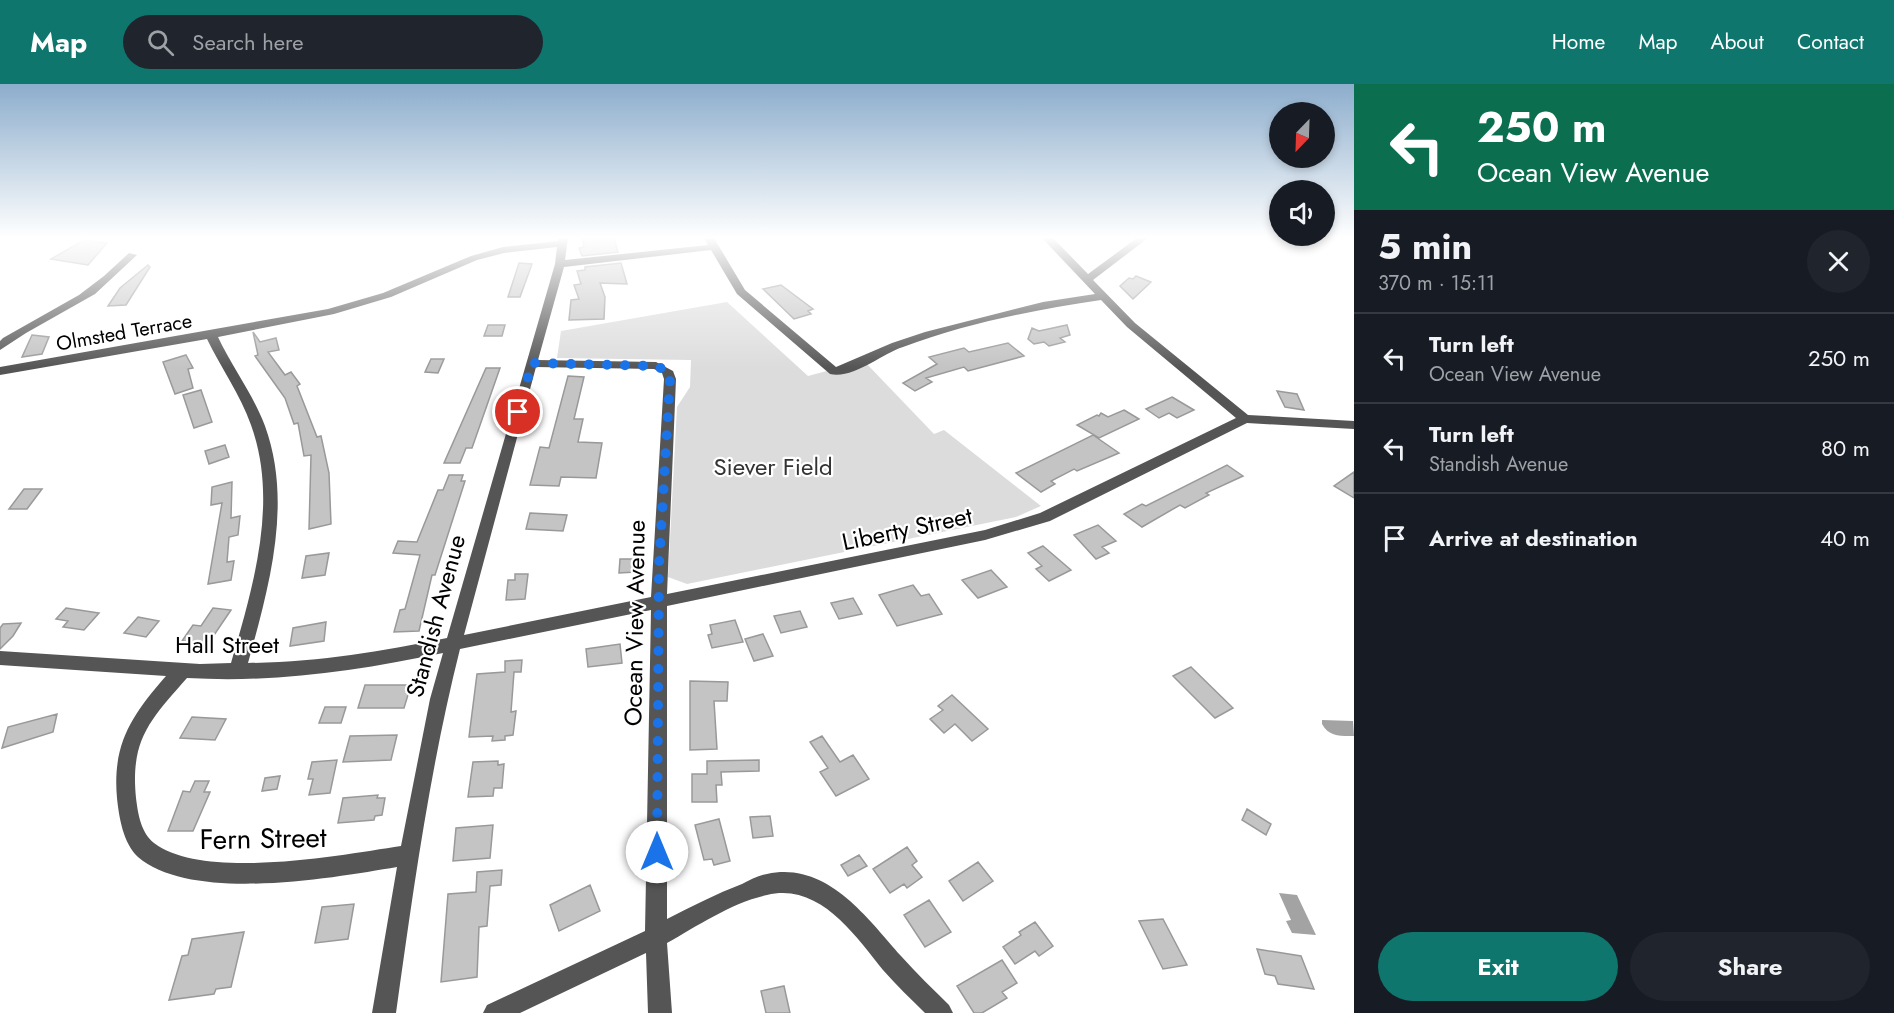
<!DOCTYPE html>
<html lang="en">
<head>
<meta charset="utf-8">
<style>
	:root { --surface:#171b24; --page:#20242c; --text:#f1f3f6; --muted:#9ea1a6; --line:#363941; --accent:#0f766e }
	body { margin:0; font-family:Jost,sans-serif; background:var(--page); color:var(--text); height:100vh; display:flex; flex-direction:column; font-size:22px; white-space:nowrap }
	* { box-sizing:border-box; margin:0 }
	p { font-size:20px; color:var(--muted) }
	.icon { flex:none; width:33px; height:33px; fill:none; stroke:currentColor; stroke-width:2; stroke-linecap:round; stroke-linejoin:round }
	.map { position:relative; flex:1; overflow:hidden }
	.sheet { display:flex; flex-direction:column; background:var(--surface); width:540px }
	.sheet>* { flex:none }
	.banner { background:#0b6e4f; color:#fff; overflow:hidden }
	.needle { width:39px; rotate:203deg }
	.controls { position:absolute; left:1269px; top:18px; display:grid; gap:12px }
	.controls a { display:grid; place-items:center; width:66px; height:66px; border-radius:50%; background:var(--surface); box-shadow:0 3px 9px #0003; font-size:30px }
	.pin { position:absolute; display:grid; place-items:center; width:51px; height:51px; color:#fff; margin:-26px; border:3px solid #fff; border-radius:50%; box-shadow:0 2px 6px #0007 }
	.me { position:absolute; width:66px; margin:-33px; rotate:0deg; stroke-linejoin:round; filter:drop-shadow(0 0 4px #0008) }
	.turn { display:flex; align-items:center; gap:21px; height:126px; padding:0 24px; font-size:27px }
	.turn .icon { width:78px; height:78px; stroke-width:2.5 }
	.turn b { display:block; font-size:42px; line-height:51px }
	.round { display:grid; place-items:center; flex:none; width:63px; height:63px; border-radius:32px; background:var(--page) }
	.head { display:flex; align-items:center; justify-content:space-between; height:102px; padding:0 24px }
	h1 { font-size:36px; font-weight:700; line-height:45px }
	.primary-button { display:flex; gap:12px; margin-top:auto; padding:12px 24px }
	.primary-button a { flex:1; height:69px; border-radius:36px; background:var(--accent); color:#fff; font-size:24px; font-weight:700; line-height:69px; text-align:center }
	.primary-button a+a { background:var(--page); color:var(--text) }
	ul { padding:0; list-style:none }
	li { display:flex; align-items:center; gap:18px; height:90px; padding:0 24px; border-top:2px solid var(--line) }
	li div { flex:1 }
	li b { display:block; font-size:22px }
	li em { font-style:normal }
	header { display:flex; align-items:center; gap:36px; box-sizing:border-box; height:84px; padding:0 30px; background:var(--accent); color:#fff }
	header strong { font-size:28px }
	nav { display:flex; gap:33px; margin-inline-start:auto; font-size:21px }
	.search { width:420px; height:54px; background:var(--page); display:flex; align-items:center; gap:15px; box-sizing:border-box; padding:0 21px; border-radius:33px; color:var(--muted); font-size:22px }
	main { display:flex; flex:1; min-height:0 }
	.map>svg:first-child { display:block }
</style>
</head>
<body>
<header>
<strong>Map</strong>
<div class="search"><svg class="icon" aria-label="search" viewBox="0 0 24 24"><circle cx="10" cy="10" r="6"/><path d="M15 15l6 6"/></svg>Search here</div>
<nav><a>Home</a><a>Map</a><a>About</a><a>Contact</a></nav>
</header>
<main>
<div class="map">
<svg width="1354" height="929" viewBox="0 0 1354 929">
	<rect width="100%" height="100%" fill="#fff"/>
	<path fill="#dcdcdc" d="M727,218L808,292L864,277L934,350L944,346L1041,422L1016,433L687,500L668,493L677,323L690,303L691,276L557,274L561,247Z"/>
	<path fill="#a3a3a3" d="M1322,636L1353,637L1354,652C1341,652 1329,653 1322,640Z
		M1279,809L1297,811L1316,851L1292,849L1286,837L1291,836Z"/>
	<path fill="#c4c4c4" stroke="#999" stroke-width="1.5" d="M582,154H614L618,168L582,172L579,164L584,163Z
		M84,156L107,159L88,181L51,175Z
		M519,179L532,180L520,213H508Z
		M621,179L627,200L600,199L605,213L604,235L569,236L571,216L579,215L574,201L581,200L577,187L585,186V183Z
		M148,181L150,183L126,221L108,222L120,204Z
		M1136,192L1151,198L1133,215L1120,202L1129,194L1133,195Z
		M781,201L813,225L808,227L811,230L794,235L763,205Z
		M488,241H505L502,252H484Z
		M1067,241L1070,251L1060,254L1065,258L1049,262L1044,258L1034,260L1028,255L1032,244L1039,247Z
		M253,248L260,258L276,254L279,266L268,268L285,291L291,288L300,300L297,302L317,353L321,352L329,389L331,440L309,445L311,371L304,372L298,339L294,340L285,314L255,272L258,271Z
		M32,251L49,253L42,270L22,273Z
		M1008,259L1024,272L968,287L964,283L926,294L932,298L915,307L903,299L937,280L929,273L964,264L969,268Z
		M186,271L193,284L188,285L193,304L175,310L163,278Z
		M431,275H444L438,289L425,288Z
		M486,284H500L472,364H466L460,379H444Z
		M568,292L584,293L574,335H583L578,358L602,359L596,394L561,393L559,402L530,401L540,363L549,364Z
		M201,306L212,338L194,344L183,311Z
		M1277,307L1297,310L1304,326L1285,323Z
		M1172,313L1194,326L1177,334L1169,329L1159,334L1146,325Z
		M1124,326L1139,335L1099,354L1077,341L1097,331L1099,332L1101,329L1108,333Z
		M1093,351L1119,369L1077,387L1074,385L1051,397L1055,400L1041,408L1016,389Z
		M225,361L229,373L209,380L205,367Z
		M1227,381L1243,392L1206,409L1209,411L1185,424L1180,421L1142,443L1124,430L1142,420L1146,422Z
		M1354,388V414L1334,402Z
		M449,391H463L461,397H465L435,491H432L419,547L394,548L400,526L405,525L420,471L393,469L398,457L417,458L438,406H443Z
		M232,398L231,434L240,432L238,451L229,453L227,478L234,477L231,496L208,500L222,419L211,421L212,403Z
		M24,405H42L27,425H9Z
		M530,429L567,431L563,447L526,445Z
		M1098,441L1116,457L1102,463L1109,469L1096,475L1074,451Z
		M1043,462L1071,486L1049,497L1036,485L1042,482L1028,469Z
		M329,469L325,491L302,494L306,472Z
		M620,475H637L636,488L619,489Z
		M991,486L1007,503L978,514L962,496Z
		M515,490H528L525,515L506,516L508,496H515Z
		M913,501L921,512L929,510L942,530L897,542L879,511Z
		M853,514L862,530L839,535L831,519Z
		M66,524L99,529L84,546L63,543L68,537L56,535Z
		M213,524L231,526L208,560L182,557L193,541L201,542Z
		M800,527L807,543L781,549L774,532Z
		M138,533L159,537L146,553L124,549Z
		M735,536L743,558L712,564L708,551L712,550L710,541Z
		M326,538L324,557L290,562L293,544Z
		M21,539L13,552L0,565V544L3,540Z
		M763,550L773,572L754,577L745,555Z
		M620,560L622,579L588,583L586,565Z
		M522,576L521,588H514L511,628L516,627L513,651L505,652V656L492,657L493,652L469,653L477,590L505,588V577Z
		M1191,583L1233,624L1215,634L1173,592Z
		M690,597L728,598L727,617H714L717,665L690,666Z
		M365,601H411L404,624H358Z
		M952,611L988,645L972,657L955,640L944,649L930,635L943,626L938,622Z
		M325,623H346L341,639H319Z
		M57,630L53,648L2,664L8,643Z
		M192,633L226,635L215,656L180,654Z
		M397,651L391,676L343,678L350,652Z
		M822,652L840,678L853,671L869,695L836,712L820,688L828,684L810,658Z
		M337,676L330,709L309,711L313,695H308L312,678Z
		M759,676V687L721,688L722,701H716L717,718H692V690H707V677Z
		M498,677V681L504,680L502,704H494L493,712L468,713L473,678Z
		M280,692L277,705L262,707L265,694Z
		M195,697H209L204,708H210L193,747H168L183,707L190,708Z
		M378,711L377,714H385L382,731L375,732L374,736L338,739L343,714Z
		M1247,725L1271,740L1266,751L1242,736Z
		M770,732L773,752L753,754L750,733Z
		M719,735L730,777L714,781L712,775L704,776L695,741Z
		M493,741L490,774L453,777L456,744Z
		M907,763L917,777L912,781L922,793L907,804L904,800L890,809L873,785Z
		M859,771L867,782L848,792L841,781Z
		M978,778L993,797L963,817L949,797Z
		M502,786L501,801L490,802L487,842L479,843L477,893L441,898L448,810L476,808L477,788Z
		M590,801L600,827L559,847L550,821Z
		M929,816L951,848L925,863L904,831Z
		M354,820L348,855L315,859L322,823Z
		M1163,835L1187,881L1163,885L1139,837Z
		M1035,838L1053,862L1039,872L1035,867L1015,880L1003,863L1021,851L1019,848Z
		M244,848L231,903L216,905L214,910L169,916L182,872L188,871L192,855Z
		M1257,865L1301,872L1314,905L1278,900L1275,892L1265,890Z
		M1002,876L1017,899L1002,908L1007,914L982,929H974L957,902Z
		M784,902L790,929H766L761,907Z"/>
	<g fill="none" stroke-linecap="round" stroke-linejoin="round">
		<path fill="#555" fill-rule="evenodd" d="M558,154H568L565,176L708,161L704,154H714L745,206L836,283L892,259L925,248L1043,218L1095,210L1042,154H1053L1088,190L1137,154H1148L1093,196L1135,239L1248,331L1354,337V345L1247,339L1050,437L985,456L667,522V835C692,822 716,810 742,800C750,796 759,791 767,790C827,777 867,834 901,872C916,889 933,905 949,921L953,929H925C911,915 896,901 883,886C855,851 819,798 767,811C733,818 697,842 667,859L672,929H648L646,869L520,929H483L487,921L645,847L651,526L460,565C430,684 413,807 396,929H372L397,783C332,794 192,819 138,773C123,759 119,733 117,714C112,660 132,631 166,592L0,581V567L200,580L231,579C253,503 279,418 251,341C240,310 221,284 207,255L0,291V283L328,225L383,209L471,172L503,163L558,157ZM557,163L555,180L447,554C377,568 320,578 248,579C269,503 293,419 265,342C253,310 232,283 218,253L334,230L391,213L477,176L504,169ZM711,166L737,210L830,290C854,295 881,270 903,263C966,239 1034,226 1101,216L1127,243L1236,334L1040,429L985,446L667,510L676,295L673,287L656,278L538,276L564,183ZM536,283L654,285L662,289L664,295L651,513L464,551ZM443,569L430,615L401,762C341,771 204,797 154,759C141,749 138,730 136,714C130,655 151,635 187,594C276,599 356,587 443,569Z
			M129,169L137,171L95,210L26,249L0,266V257L3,254L79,211L104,192Z"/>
	</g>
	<linearGradient id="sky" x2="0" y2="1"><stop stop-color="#8cadcc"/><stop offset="0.54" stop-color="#fff"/><stop offset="1" stop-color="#fff" stop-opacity="0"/></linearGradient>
	<rect width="1354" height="284" fill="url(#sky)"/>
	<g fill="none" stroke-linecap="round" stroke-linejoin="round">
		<path stroke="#1a73e8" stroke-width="10" stroke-dasharray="0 18" d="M518,328L532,279L656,282L667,287L670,295L659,482L657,768"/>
	</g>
	<g text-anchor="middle" stroke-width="4.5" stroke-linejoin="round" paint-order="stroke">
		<g font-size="20" fill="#000" stroke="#fff">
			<text transform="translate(124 248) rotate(-10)" y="7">Olmsted Terrace</text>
		</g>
		<g font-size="24" fill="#333" stroke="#fff">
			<text x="773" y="391">Siever Field</text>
		</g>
		<g font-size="24" fill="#000" stroke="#fff">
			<text transform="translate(907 445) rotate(-12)" y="8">Liberty Street</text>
			<text transform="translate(436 532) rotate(-75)" y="8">Standish Avenue</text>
			<text transform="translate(635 539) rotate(-89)" y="8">Ocean View Avenue</text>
			<text x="227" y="569">Hall Street</text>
		</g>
		<g font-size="28" fill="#000" stroke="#fff">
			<text transform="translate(263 754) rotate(-1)" y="10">Fern Street</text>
		</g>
	</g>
</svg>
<div class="controls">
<a><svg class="needle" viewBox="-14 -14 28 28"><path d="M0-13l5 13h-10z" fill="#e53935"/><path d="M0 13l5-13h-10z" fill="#9ea1a6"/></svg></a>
<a><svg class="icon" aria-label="sound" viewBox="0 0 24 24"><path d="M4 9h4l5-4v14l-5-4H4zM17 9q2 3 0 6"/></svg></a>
</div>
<div class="pin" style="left:518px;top:328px;background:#d93025"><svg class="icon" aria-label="arrive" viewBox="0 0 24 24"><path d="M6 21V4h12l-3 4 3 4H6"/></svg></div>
<svg class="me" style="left:657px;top:768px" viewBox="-20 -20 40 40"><circle r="19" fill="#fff"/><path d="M0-13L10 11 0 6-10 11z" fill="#1a73e8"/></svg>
</div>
<section class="sheet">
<div class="banner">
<div class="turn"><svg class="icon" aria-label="left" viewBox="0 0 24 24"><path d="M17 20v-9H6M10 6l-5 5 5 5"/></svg><div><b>250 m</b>Ocean View Avenue</div></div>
</div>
<div class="head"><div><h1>5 min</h1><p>370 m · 15:11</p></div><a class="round"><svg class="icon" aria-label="close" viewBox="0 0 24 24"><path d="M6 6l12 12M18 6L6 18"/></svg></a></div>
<ul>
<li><svg class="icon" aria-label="left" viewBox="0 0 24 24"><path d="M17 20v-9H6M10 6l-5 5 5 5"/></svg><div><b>Turn left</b><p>Ocean View Avenue</p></div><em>250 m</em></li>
<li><svg class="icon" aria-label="left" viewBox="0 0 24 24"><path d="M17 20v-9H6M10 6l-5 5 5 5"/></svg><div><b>Turn left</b><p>Standish Avenue</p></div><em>80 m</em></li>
<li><svg class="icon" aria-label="arrive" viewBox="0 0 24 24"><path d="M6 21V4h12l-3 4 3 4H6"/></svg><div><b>Arrive at destination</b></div><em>40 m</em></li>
</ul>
<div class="primary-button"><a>Exit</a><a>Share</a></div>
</section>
</main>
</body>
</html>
